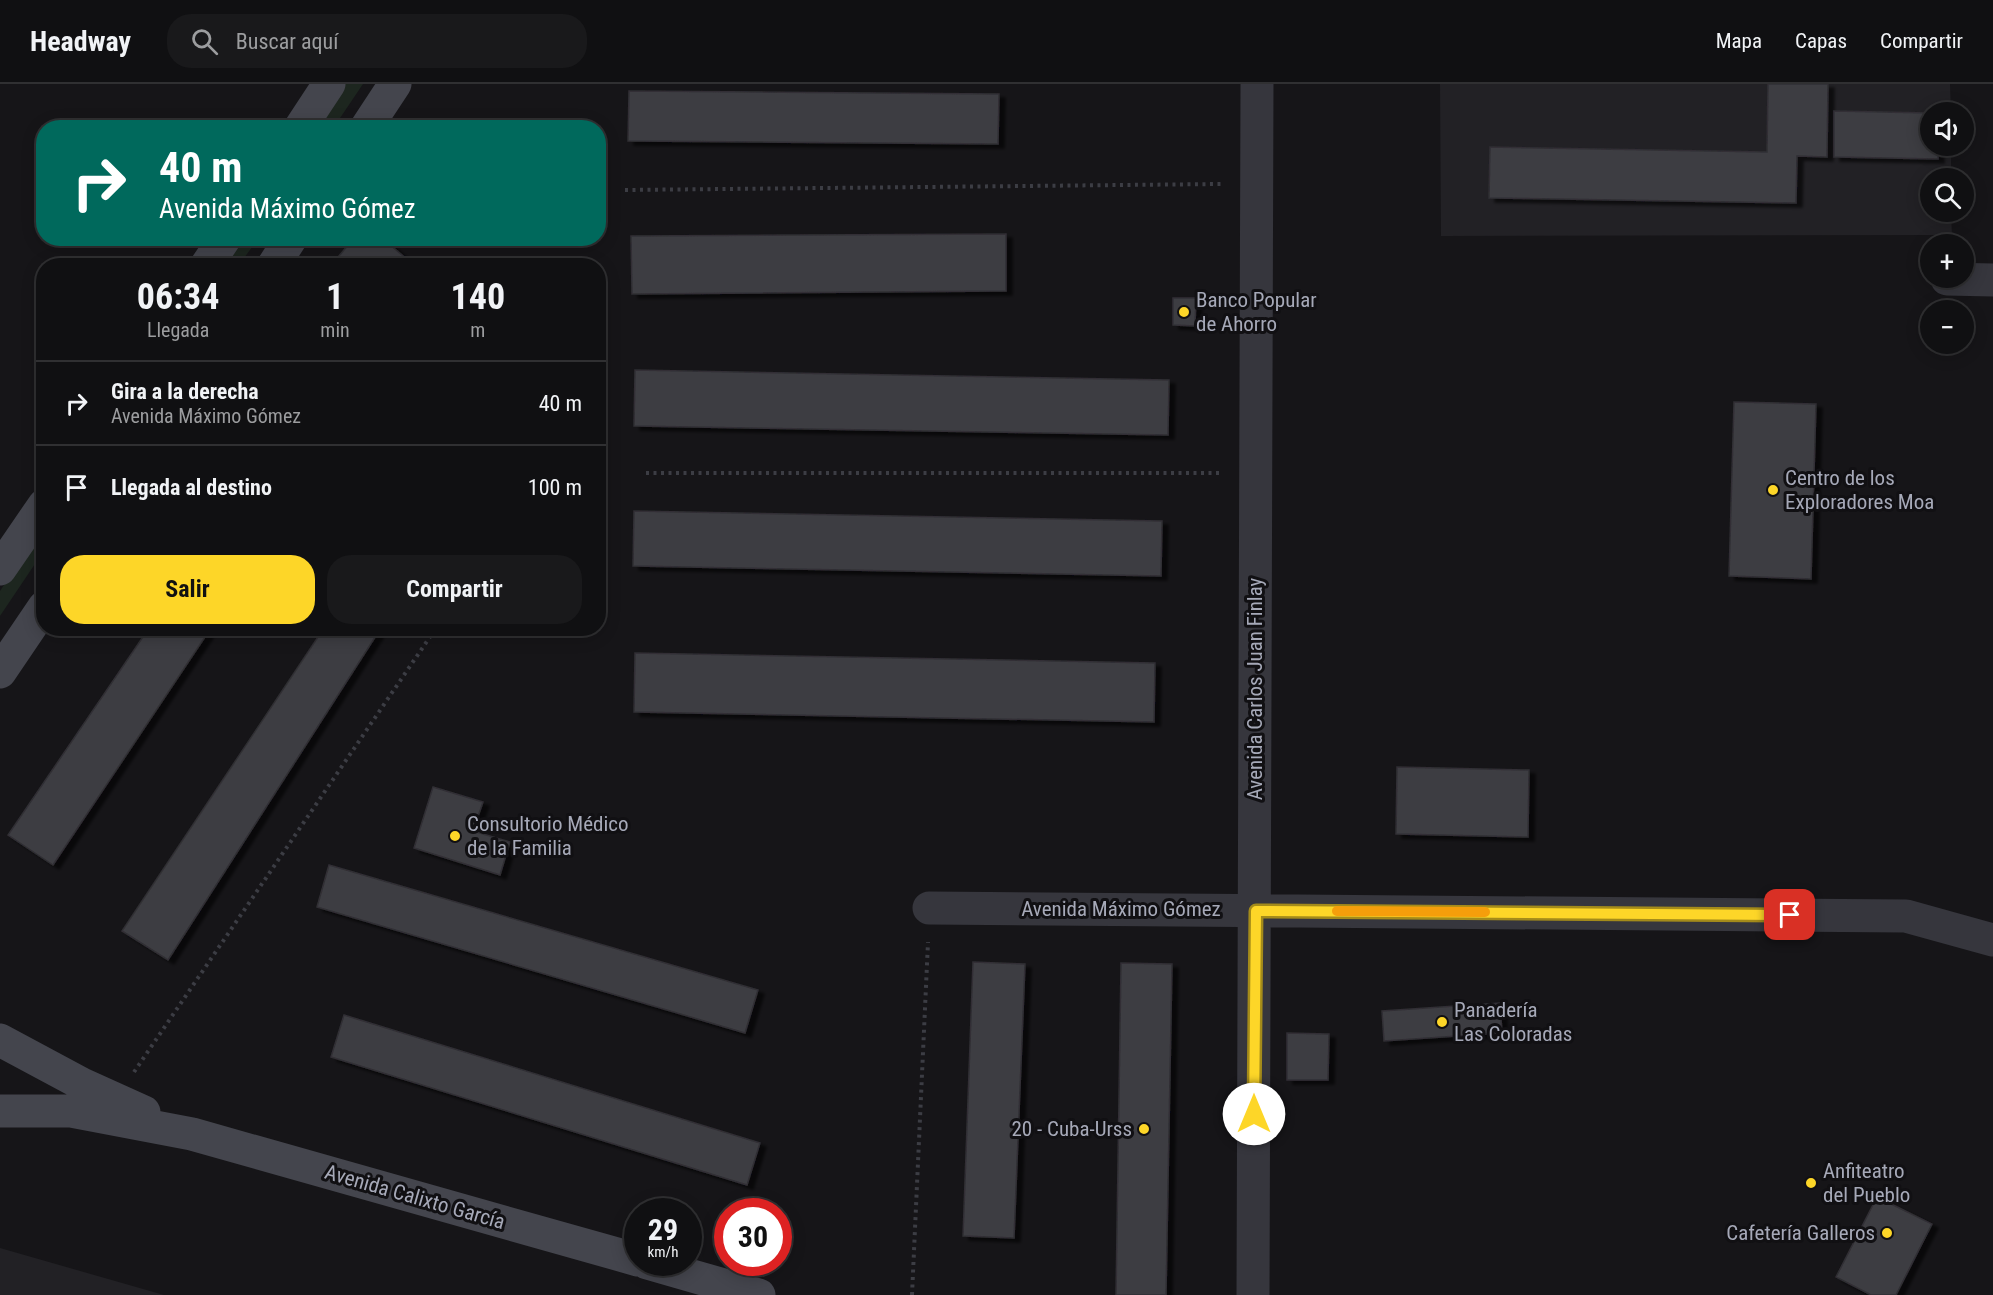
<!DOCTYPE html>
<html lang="es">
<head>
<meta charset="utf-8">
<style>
	:root { --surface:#101012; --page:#19191b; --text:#f1f3f6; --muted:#9c9d9f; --line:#303032; --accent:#fdd628 }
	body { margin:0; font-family:"Roboto Condensed",sans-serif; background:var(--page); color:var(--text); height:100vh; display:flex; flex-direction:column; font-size:22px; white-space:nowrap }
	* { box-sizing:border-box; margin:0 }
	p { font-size:20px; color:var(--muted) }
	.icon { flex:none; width:33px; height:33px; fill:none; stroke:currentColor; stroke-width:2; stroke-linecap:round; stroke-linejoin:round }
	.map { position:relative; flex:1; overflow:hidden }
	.side { position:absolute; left:36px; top:174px; width:570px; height:378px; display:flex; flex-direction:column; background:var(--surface); border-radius:24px; box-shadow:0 3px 15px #0003,0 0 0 2px var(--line) }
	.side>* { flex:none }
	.banner { position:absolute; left:36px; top:36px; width:570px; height:126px; border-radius:24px; box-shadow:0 3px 15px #0003,0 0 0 2px var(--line); background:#00695c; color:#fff; overflow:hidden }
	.buttons { position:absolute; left:1920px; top:18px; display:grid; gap:12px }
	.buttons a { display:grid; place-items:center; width:54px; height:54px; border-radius:50%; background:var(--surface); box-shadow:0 3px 15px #0003,0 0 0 2px var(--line); font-size:30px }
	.speed { position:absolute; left:624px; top:1114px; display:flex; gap:12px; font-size:30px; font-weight:700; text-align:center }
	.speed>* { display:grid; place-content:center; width:78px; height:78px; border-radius:50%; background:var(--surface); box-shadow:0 3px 15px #0003,0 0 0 2px var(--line); line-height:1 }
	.speed small { font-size:15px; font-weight:400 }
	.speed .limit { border:9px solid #d22; background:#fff; color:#111 }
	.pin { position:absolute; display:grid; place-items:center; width:51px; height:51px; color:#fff; margin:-26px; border-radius:12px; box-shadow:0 3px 9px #0006 }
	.me { position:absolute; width:66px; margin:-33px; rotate:0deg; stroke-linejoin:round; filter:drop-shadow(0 0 4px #0008) }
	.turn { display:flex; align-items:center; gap:21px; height:126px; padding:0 24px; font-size:27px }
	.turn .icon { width:78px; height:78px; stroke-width:2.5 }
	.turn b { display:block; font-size:42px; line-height:51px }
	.eta { display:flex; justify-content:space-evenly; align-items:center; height:102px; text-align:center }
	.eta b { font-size:36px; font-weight:700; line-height:42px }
	.cta { display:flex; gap:12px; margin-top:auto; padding:12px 24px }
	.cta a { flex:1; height:69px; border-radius:24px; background:var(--accent); color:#111; font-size:24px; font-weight:700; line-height:69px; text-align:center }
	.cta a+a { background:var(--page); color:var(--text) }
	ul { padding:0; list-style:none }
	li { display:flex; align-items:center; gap:18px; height:84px; padding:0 24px; border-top:2px solid var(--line) }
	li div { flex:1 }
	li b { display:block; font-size:22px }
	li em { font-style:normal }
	header { display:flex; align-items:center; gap:36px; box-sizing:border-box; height:84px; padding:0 30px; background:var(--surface); border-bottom:2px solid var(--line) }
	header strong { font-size:28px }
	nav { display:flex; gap:33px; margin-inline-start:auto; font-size:21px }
	.search { width:420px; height:54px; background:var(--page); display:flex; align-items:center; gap:15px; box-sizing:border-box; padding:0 21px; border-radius:24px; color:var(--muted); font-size:22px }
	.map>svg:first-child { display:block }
</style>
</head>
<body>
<header>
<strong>Headway</strong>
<div class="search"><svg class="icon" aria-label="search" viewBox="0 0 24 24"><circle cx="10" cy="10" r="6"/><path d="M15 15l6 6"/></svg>Buscar aquí</div>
<nav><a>Mapa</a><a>Capas</a><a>Compartir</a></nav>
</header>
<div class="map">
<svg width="1993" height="1211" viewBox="0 0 1993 1211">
	<defs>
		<filter id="shadow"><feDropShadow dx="6" dy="4" stdDeviation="1.5" flood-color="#0009"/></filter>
	</defs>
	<rect width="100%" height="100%" fill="#161518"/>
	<path fill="#222125" d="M1440,0H1950L1951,28H1930V62H1951V94H1930V128H1951L1952,151L1441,152Z
		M0,1164L164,1211H0Z"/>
	<path fill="#1d261f" d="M342,0H363L334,43L312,44Z
		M237,155H258L239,181L219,182Z
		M43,442V468L0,532V507Z"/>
	<path fill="#3d3d42" stroke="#302f34" stroke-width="1.5" filter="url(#shadow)" d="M1768,0H1828L1827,73L1797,72L1796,119L1489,114L1490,63L1767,68Z
		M629,7L999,10L998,60L628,57Z
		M1834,27L1930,29V62H1938V75L1834,73Z
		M1006,150V207L632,210L631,152Z
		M354,154H382L415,182H351L339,172Z
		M1173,214H1196L1195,242L1173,241Z
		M635,286L1169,296L1168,351L634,342Z
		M1734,318L1816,320L1811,495L1729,492Z
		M634,427L1162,437L1161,492L633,482Z
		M149,544H211L53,781L8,751Z
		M324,544H381L168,876L122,847Z
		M635,569L1155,579L1154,638L634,628Z
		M1397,683L1529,686L1528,753L1396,750Z
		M433,703L483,718L473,747L510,758L500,791L414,764Z
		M329,781L758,906L745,949L317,823Z
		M973,878L1025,880L1014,1154L963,1152Z
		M1121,879L1172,880L1166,1211H1116Z
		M1500,919L1502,949L1384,957L1382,927Z
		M344,931L760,1059L747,1101L331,973Z
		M1287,949L1329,950L1328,996H1287Z
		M1877,1113L1932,1140L1896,1211H1871L1836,1193Z"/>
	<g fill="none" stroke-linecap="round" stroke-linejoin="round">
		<path stroke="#3c3d44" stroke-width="4" stroke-dasharray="3 4.5" stroke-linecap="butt" d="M625,106L1222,100
			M646,389H1221
			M134,988L436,544
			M912,1211L928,858"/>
		<path stroke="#36363d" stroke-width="33" d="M1947,195L1993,196
			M929,824L1906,832L1993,856
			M1253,1211L1257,0"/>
		<path stroke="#44454d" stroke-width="33" d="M300,44L329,0
			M366,44L395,0
			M206,182L225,154
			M273,182L291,154
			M0,485L44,421
			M0,588L44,523
			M0,956L82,1000L144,1028
			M0,1027H71L192,1050L638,1176
			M647,1179L759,1211"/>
	</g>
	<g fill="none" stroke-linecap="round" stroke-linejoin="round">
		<g stroke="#a48b1a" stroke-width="15">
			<path id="route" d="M1254,1030L1256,827L1790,831"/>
		</g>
		<use href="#route" stroke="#fdd628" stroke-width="10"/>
		<path stroke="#f59e0b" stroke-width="10" d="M1337,827L1485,828"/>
	</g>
	<g fill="#fdd628" stroke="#111013" stroke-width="2">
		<circle cx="1184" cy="228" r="6"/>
		<circle cx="1773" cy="406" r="6"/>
		<circle cx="455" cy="752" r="6"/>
		<circle cx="1442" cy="938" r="6"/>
		<circle cx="1144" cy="1045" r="6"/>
		<circle cx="1811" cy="1099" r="6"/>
		<circle cx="1887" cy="1149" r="6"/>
	</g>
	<g text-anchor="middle" stroke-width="6" stroke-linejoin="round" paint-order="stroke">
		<g font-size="21" fill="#a6a9b8" stroke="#111013" text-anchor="start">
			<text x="1196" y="223">Banco Popular<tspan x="1196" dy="24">de Ahorro</tspan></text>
			<text x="1785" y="401">Centro de los<tspan x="1785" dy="24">Exploradores Moa</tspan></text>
			<text x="467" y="747">Consultorio Médico<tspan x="467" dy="24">de la Familia</tspan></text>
			<text x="1454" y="933">Panadería<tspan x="1454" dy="24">Las Coloradas</tspan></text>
			<text x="1132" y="1052" text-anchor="end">20 - Cuba-Urss</text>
			<text x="1823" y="1094">Anfiteatro<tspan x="1823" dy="24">del Pueblo</tspan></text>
			<text x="1875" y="1156" text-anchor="end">Cafetería Galleros</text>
		</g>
		<g font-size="21" fill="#a6a9b8" stroke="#111013">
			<text transform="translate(1255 605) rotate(-90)" y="7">Avenida Carlos Juan Finlay</text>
			<text x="1121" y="832">Avenida Máximo Gómez</text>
			<text transform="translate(415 1113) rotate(16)" y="7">Avenida Calixto García</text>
		</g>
	</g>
</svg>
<div class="buttons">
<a><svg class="icon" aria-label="sound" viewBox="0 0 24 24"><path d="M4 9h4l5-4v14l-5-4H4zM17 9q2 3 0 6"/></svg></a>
<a><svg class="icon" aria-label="search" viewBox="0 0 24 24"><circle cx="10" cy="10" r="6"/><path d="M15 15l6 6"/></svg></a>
<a>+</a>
<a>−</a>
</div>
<div class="speed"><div>29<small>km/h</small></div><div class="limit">30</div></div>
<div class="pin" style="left:1790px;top:831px;background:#d93025"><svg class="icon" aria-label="arrive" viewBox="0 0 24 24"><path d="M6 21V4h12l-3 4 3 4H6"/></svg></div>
<svg class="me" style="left:1254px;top:1030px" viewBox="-20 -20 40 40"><circle r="19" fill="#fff"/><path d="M0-13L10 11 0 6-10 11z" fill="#fdd628"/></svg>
<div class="banner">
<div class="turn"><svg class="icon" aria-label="right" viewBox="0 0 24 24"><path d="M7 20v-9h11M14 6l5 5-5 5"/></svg><div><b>40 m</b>Avenida Máximo Gómez</div></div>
</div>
<section class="side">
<div class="eta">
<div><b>06:34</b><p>Llegada</p></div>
<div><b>1</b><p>min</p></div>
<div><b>140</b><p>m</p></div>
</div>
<ul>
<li><svg class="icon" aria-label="right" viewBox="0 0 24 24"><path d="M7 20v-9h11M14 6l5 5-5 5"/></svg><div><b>Gira a la derecha</b><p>Avenida Máximo Gómez</p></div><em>40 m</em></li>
<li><svg class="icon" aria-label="arrive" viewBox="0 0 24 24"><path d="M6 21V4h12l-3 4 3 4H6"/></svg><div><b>Llegada al destino</b></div><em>100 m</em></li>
</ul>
<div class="cta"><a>Salir</a><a>Compartir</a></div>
</section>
</div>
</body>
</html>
